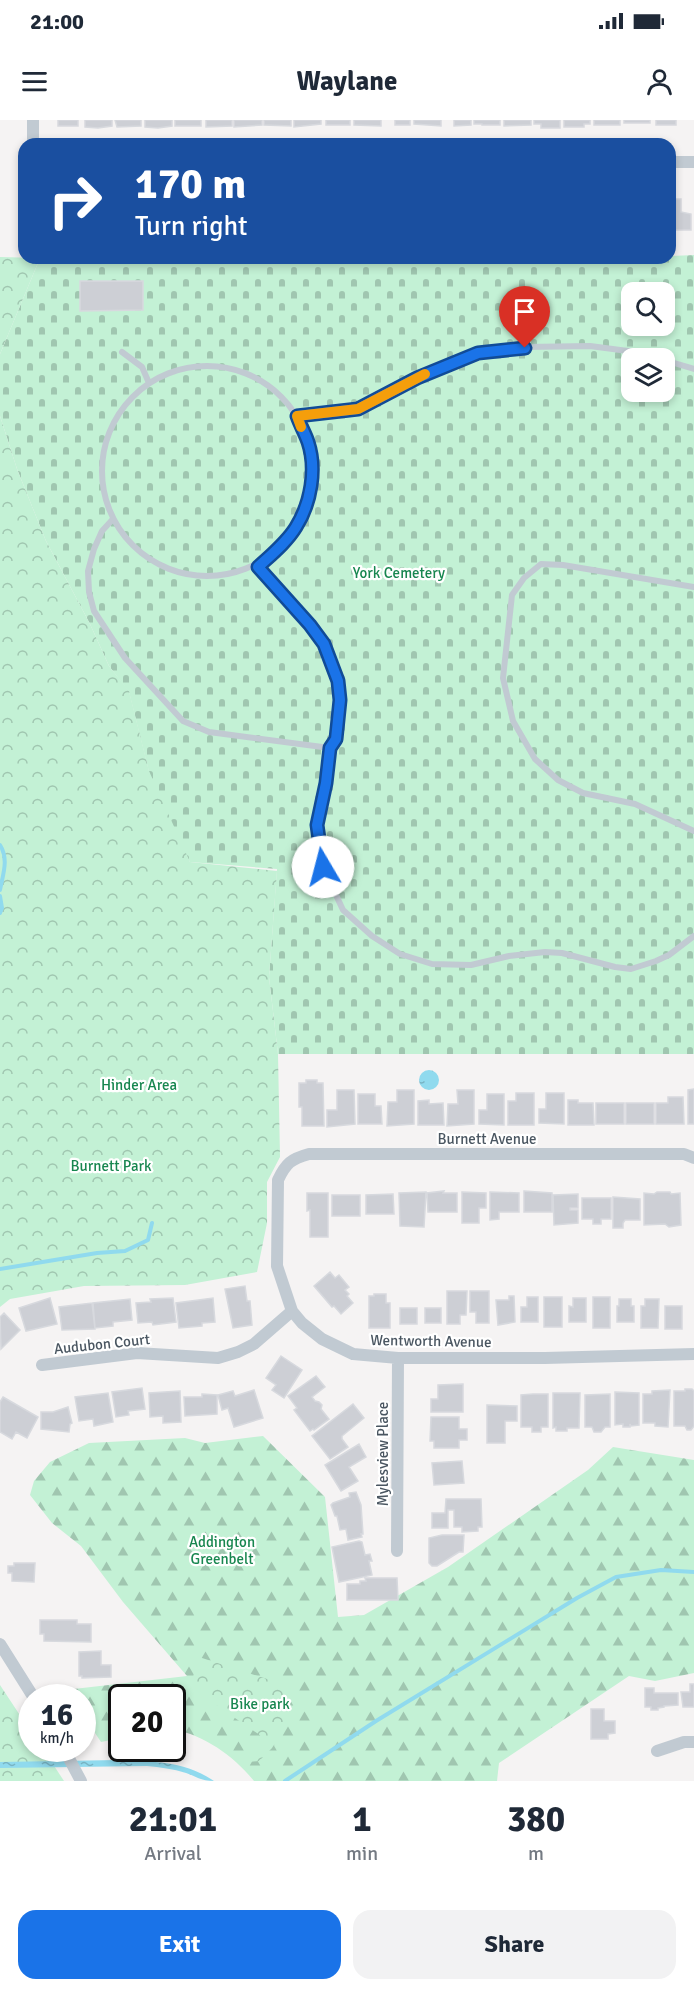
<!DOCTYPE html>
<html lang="en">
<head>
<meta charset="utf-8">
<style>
	:root { --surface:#fff; --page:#f2f2f3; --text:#1f2937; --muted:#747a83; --accent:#1a73e8 }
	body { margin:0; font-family:Signika,sans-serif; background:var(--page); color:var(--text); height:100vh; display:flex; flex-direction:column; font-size:22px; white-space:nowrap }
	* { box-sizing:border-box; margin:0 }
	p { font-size:20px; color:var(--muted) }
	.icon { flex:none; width:33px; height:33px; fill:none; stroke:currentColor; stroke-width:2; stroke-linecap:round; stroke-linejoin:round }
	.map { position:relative; height:1661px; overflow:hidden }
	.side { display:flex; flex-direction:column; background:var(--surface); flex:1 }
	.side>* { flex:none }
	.hud { position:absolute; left:18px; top:18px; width:658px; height:126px; border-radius:18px; box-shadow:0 3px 9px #0003; background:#1a4fa0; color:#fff; overflow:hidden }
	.controls { position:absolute; left:621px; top:162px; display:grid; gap:12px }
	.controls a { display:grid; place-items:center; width:54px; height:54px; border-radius:12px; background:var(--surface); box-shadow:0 3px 9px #0003; font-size:30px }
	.speed { position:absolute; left:18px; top:1564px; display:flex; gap:12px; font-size:30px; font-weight:700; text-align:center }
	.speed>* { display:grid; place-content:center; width:78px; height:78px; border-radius:50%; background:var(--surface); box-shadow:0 3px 9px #0003; line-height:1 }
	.speed small { font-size:15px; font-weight:400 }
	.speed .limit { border:3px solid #111; border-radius:9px; background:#fff; color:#111 }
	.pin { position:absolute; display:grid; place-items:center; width:51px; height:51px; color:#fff; margin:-62px -26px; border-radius:50% 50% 50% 0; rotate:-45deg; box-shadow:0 0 6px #0007 }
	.pin .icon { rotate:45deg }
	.me { position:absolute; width:66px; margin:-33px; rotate:352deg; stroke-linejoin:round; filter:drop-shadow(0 0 4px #0008) }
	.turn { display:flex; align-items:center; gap:21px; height:126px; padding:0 18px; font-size:27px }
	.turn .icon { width:78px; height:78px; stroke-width:2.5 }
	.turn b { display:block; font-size:42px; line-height:51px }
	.eta { display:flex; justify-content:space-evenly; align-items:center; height:102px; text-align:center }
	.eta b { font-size:36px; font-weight:700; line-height:42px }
	.button { display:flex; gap:12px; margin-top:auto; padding:12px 18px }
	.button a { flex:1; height:69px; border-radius:18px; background:var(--accent); color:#fff; font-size:24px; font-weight:700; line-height:69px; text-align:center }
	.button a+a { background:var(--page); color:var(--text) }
	.status { display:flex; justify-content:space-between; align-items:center; height:42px; padding:0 30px; background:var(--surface); direction:ltr }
	.status svg { height:16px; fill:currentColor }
	header { display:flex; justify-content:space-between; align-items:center; height:78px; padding:0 18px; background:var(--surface); font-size:27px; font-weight:700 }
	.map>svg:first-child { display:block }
</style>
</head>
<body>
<div class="status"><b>21:00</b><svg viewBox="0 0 49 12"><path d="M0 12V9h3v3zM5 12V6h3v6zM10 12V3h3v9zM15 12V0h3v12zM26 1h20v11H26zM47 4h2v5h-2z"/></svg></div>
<header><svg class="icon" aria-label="menu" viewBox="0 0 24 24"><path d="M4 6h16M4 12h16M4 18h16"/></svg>Waylane<svg class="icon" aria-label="person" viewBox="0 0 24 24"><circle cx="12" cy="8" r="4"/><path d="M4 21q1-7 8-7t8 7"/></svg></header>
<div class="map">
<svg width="694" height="1661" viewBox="0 0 694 1661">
	<defs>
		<pattern id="forest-firs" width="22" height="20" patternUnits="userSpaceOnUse" patternTransform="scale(1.5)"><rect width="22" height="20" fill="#c3f1d5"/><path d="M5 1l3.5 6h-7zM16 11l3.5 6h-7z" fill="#a0c6b0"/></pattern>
		<pattern id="cemetery-stones" width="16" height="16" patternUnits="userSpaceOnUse" patternTransform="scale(1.5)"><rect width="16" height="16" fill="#c3f1d5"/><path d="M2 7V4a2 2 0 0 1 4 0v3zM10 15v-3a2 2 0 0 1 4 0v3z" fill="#a0c6b0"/></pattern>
		<pattern id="park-crowns" width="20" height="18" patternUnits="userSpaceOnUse" patternTransform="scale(1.5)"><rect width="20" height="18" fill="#c3f1d5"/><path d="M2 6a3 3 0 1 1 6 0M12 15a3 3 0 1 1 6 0" fill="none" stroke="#a0c6b0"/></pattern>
		<pattern id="water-ripples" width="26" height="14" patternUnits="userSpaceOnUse" patternTransform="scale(1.5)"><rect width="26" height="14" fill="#90daee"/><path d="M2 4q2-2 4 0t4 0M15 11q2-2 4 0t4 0" fill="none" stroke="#78b4c4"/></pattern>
	</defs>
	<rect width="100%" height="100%" fill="#f5f3f3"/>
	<path fill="url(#forest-firs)" d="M263,1316L325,1377L338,1497L364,1495L448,1447L588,1350L613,1327L694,1340V1553L655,1561L629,1556L499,1643L497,1661H254C233,1635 205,1616 173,1609L172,1578H122L121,1618L101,1622L83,1595L82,1578H71L65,1570L187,1556L123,1482L81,1426L52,1403L30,1375L34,1361L50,1342L89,1323L185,1318L205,1323Z"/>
	<path fill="url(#cemetery-stones)" fill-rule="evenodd" d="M694,135V934H278L269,857L277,749L190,742L157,684L129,572L109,546L90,504L46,421L17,349L0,296V234L40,138H670L671,136ZM632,172H664V206H632ZM632,238H664V272H632Z"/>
	<path fill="url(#park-crowns)" d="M0,137L40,138L0,234Z
		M0,296L17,349L46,421L90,504L109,546L129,571L149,651L190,742L277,751L269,857L278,934L280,1037L267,1062V1103L257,1152L185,1165L84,1166L10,1179L0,1187Z
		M199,1537L295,1568L274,1626L259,1641L248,1642L264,1618L190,1567Z
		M0,1565L31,1612L32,1629H43L64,1661H0Z"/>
	<path fill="url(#water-ripples)" d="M419 960a10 10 0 1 1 20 0a10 10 0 1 1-20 0Z
		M118,1640C154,1642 183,1640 214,1661C202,1661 197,1657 186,1653C173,1649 160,1647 147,1646L0,1648V1642Z"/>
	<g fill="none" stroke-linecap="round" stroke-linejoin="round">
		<path stroke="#90daee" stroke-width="4" d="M0,725C9,739 3,754 0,770
			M0,776L2,788L0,793
			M0,1149L97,1133L125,1131L148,1120L152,1103
			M285,1661L376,1601L577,1478L616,1457L661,1450L694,1452"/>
	</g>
	<path fill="#cdcfd5" stroke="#d7d9de" stroke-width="1.5" d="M58,0H78V6H58Z
		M85,0H112V6L98,8L85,7Z
		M115,0H141V6L117,7Z
		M145,0H172V6L158,8L145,7Z
		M175,0H201V6H175Z
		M206,0H232V6L206,7Z
		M234,0H262V5L234,7Z
		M264,0H291V6L264,5Z
		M294,0H321V4L294,7Z
		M326,0H350V5H326Z
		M354,0H381V6L354,5Z
		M395,0H410V5H395Z
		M414,0H441V6L414,4Z
		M454,0H471V5L454,6Z
		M474,0H500V5H482V4H474Z
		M504,0H531V5L504,6Z
		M534,0H560V8H541V4H534Z
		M564,0H590V4H584V7H564Z
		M594,0H620V5H594Z
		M624,0H650V3H624Z
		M656,0H676V5H656Z
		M670,79H681V92L691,94V110H670Z
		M80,161H143V190L80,191Z
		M306,960H317V963H323L324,1006H302V987H299V963H306Z
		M694,969V1004H688V970Z
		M337,970H354L355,1004L327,1007V990H337Z
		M397,970H414V1004L387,1006L388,982H397Z
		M457,970H474V1004L447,1006L448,984H458Z
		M516,973H534V1005H508V981H516Z
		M546,973H564V1004L539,1003V989H546Z
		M358,974H375V986H381L382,1004H358Z
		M487,974H504V1005L479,1004V990H487Z
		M668,977H683L684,1004H656V983H668Z
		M429,980V984L443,983L444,1005H418V981Z
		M568,980H578V983H593L594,1005H568Z
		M596,983H624V1004H596Z
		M626,983H654V1004H626Z
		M444,1071L443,1073H457V1092H428L427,1073Z
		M524,1071L552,1073V1092H524Z
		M426,1072L424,1107L400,1106L399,1073Z
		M462,1072L486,1073V1088H479V1103H462Z
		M490,1072L519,1073V1092H499V1099L490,1100Z
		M657,1072H670L671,1074L680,1073L681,1105L669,1107L665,1104L644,1105V1073L654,1074Z
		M307,1073H328V1117H310V1090L307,1091Z
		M393,1074L394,1094H366V1075Z
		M578,1074V1088H570V1090H578V1103L554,1105L553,1075Z
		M332,1075H360V1096H332Z
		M613,1077L640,1079V1100H625L623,1103V1108H613Z
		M582,1078H611V1099H601V1104H593V1099H582Z
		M330,1152L335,1158L339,1155L349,1167L345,1170L349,1174L347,1176L353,1183L341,1194L334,1186L332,1187L314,1166Z
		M245,1166L247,1181H250L252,1205L233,1208L225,1169Z
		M447,1171H467L466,1195H460V1204H447Z
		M470,1171H489V1203H476V1192H470Z
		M374,1174H386V1183H390V1208H369V1176H374Z
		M509,1176H514L515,1202L498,1205L496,1180H509Z
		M527,1177H538V1202H521V1187H527Z
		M544,1177H562V1207H544Z
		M593,1177H610V1208H593Z
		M50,1178L57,1204L26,1211L19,1188Z
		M173,1178L176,1202L153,1205L152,1202L138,1203L136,1183L151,1182L150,1179Z
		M213,1178L215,1202L202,1203V1206L179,1208L176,1183Z
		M573,1178H586V1202H569V1186L573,1187Z
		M130,1179L132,1200L113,1202V1206L95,1208L93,1183Z
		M619,1179H631V1186H634V1202H617V1186H619Z
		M645,1179H659L658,1208H641V1186H645Z
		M92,1183L95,1209L62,1210L59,1187Z
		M665,1186H682V1209H665Z
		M400,1188H417V1204H400Z
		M425,1188H441V1203H425Z
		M4,1193L20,1210L1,1229L0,1197Z
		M281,1236L302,1250L284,1278L272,1270L276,1265L266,1258Z
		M316,1256L325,1267L312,1277L315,1281L319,1282L322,1285L321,1289L329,1299L314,1310L313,1309L310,1311L294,1290L297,1288L288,1276Z
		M463,1264V1292H431V1279H438V1265Z
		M142,1268L145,1289L128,1291L129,1295L116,1297L112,1272Z
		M685,1269H692L694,1271V1306L691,1310H687L685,1306H674V1271H685Z
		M254,1270L263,1298L234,1307L228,1288L222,1290L218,1275L233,1271L235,1276Z
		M670,1270L668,1307L655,1306V1303H643V1274H652V1271Z
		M180,1271L181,1302L163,1303V1296L150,1297L149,1273Z
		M615,1272L639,1273V1305L631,1306L630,1304V1307H623V1304L615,1305Z
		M108,1273L113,1302L94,1306L93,1299L79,1301L75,1277Z
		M553,1273H580L579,1308H567V1311H556V1307L553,1308Z
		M202,1274L217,1275V1294L185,1296L184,1277H202Z
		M533,1274H548V1307H541V1312H532V1307H521V1275Z
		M610,1274V1307H605L601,1312H594L592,1307H585V1275Z
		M3,1277L38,1297L27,1318L16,1312L12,1319L0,1312V1282Z
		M353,1284L364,1298L342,1316V1319L348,1327L330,1339L312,1316Z
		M487,1285L517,1286V1301H505V1323H487Z
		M68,1287L72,1303L70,1304L69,1312L41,1309V1292H53Z
		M431,1297H459V1309H467V1320H459V1328H434V1321H430Z
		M359,1324L366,1337L349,1347L358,1361L341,1371L325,1345Z
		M462,1341L464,1363L434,1365L432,1343Z
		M356,1372L361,1385L363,1414H361L362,1417L348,1420L346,1409L340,1410L337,1396H335L331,1385L333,1383L350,1377L349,1373Z
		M446,1379H481L482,1407H478V1411L462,1412V1407H454V1390H448V1408H432V1393H445Z
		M442,1415H464L463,1432H459L437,1446H432L429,1443V1418Z
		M359,1421L362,1422L365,1435L370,1434L372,1441H369L372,1455L339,1462L332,1427Z
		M14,1443H35L34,1462L12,1461V1453H8V1446H14Z
		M365,1458H397L398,1480H347V1464H360V1461H366Z
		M40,1500H77V1504H91V1522L44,1521V1514H40Z
		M101,1531V1545H111V1557L82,1558V1556H79V1532Z
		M690,1564H694V1587H683L681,1572H690Z
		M645,1568H654V1573H678V1585L664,1586V1587L658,1588V1590H651V1587H645Z
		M591,1589H604V1601H615V1613L608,1614V1619H591Z"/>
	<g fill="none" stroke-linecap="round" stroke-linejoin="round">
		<path stroke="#c1cad2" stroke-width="6" d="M122,232L142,247L149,263
			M664,240L694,249
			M102 351a105 105 0 1 1 210 0a105 105 0 1 1-210 0Z
			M297,296L358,289L417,258L479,233L525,227L590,226L643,233L660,238
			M113,399L102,411L94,429L88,451L89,472L94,491L125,538L183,601L209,612L330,628
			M258,447L310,505L324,524L337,560L340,580L336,619L330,628L326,663L317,705L323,747L343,790L372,816L400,834L432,844L471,845L509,836L545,832L562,833L615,847L631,849L656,841L669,835L694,816
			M694,467L563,445L541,444L524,458L512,475L503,558L513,601L535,639L558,660L583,673L635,684L694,711"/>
		<path stroke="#c1cad2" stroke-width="12" d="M33,0V24
			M670,42H694
			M694,1038L684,1034H309C291,1039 286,1043 278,1060L277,1146L292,1191L302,1203L322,1219L353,1234L398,1238H545L694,1234
			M42,1245L137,1233L218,1238L238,1232L254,1224L292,1191
			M397,1431L398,1238
			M0,1524L34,1578
			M64,1629L81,1661
			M657,1631L684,1622H694"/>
	</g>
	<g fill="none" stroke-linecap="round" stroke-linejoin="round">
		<g stroke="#114b97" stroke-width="15">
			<path id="route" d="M323,747L317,705L326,663L330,628L336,619L340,580L338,561L324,524L310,505L258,447C271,435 287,422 296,407C311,383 317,349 308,322C305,313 300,305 297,296L358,289L417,258L478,233L525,228"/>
		</g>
		<use href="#route" stroke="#1a73e8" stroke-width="10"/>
		<path stroke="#f59e0b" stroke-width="10" d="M301,307L297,296L358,289L425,254"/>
	</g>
	<g text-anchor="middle" stroke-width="4.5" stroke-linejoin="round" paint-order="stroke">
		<g font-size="15" fill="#17864f" stroke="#fff">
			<text x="399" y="458">York Cemetery</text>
			<text x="139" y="970">Hinder Area</text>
			<text x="111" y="1051">Burnett Park</text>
			<text x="222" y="1427">Addington<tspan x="222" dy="17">Greenbelt</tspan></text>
			<text x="260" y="1589">Bike park</text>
		</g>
		<g font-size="15" fill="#4a5661" stroke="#fff">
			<text x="487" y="1024">Burnett Avenue</text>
			<text transform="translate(431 1221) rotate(1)" y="5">Wentworth Avenue</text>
			<text transform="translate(102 1224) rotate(-6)" y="5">Audubon Court</text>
			<text transform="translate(383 1334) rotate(-90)" y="5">Mylesview Place</text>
		</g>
	</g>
</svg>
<div class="controls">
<a><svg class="icon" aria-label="search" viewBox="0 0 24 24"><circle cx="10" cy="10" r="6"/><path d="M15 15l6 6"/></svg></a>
<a><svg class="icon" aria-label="layers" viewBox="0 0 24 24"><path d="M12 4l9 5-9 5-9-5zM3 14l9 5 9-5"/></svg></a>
</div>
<div class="speed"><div>16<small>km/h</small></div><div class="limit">20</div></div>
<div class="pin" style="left:525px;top:228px;background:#d93025"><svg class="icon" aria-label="arrive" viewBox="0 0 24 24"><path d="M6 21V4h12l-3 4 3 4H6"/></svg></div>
<svg class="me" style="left:323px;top:747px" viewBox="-20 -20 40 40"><circle r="19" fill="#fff"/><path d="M0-13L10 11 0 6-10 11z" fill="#1a73e8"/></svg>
<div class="hud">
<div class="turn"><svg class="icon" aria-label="right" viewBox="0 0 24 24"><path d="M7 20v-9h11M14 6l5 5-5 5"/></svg><div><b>170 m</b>Turn right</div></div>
</div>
</div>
<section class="side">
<div class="eta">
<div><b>21:01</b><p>Arrival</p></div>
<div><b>1</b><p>min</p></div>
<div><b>380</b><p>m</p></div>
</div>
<div class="button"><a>Exit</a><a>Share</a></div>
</section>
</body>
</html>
